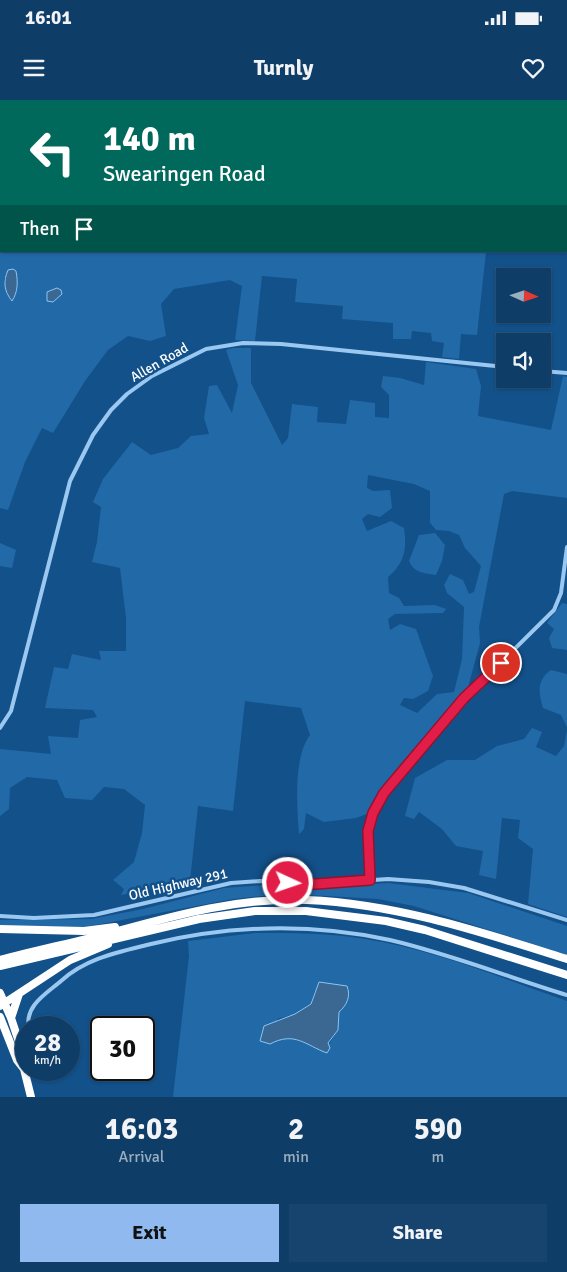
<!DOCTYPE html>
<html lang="en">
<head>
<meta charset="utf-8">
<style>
	:root { --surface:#0e3d68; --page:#17446e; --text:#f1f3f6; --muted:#9baec0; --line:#2e567c; --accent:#90b9f0 }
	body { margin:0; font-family:Signika,sans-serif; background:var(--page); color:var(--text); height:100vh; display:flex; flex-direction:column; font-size:19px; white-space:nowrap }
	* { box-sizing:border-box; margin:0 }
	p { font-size:16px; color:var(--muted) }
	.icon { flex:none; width:28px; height:28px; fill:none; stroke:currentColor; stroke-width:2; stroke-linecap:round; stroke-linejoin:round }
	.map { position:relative; height:997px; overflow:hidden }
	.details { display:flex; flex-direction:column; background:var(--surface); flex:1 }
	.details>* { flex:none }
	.hud { position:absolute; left:0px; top:0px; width:568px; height:152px; box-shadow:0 1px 4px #0004,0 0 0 1px var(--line); background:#00695c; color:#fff; overflow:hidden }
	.needle { width:32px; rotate:93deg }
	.controls { position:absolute; left:496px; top:168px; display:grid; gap:10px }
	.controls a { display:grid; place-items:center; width:55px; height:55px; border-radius:0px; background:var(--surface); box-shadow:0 1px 4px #0004,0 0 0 1px var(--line); font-size:25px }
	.speed { position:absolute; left:15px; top:916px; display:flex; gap:10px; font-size:25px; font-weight:700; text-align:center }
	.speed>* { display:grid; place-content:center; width:65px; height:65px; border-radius:50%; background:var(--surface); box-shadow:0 1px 4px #0004,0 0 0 1px var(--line); line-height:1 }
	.speed small { font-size:12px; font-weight:400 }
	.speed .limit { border:2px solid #111; border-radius:8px; background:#fff; color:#111 }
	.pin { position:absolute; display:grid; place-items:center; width:42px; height:42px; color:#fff; margin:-21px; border:2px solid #fff; border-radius:50%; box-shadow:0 1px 5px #0007 }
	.me { position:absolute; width:55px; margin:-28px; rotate:93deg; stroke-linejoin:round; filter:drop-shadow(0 0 4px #0008) }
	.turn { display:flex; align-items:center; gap:18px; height:105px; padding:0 20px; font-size:22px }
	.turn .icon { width:65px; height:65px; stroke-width:2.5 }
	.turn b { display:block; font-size:35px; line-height:42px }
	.then { display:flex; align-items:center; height:48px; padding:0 20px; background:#0003; gap:10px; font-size:19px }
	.eta { display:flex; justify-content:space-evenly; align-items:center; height:85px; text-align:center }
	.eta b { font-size:30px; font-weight:800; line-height:35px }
	.cta { display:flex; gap:10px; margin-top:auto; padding:10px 20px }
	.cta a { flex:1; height:58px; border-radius:0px; background:var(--accent); color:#111; font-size:20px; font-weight:800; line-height:58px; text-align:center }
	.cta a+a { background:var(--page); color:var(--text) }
	.status { display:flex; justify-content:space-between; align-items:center; height:35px; padding:0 25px; background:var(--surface); direction:ltr }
	.status svg { height:14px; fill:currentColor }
	header { display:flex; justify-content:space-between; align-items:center; height:65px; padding:0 20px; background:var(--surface); font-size:22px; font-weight:800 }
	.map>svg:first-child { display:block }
</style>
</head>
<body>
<div class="status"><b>16:01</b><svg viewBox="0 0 49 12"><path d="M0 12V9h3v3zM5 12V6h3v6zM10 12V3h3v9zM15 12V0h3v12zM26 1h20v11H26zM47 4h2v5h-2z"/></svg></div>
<header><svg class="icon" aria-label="menu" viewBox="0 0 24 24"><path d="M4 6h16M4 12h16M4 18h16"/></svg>Turnly<svg class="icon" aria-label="heart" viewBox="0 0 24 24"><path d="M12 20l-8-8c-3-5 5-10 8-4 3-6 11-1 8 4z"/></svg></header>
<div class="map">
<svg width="567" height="997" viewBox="0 0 567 997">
	<rect width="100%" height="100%" fill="#13518a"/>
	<path fill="#2269a8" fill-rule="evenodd" d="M0,44L1,151H506V152H486L477,235L461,234L459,259L442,257L444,243L432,241L431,233L412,231L411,239H393V223L342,219L343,206L295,202L297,179L262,176L255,241L235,240L242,186L230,180L174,189L161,204L166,236L150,241L128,236L108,250L85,281L53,333L42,328L25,362L8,410L0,408ZM16,171V195L7,194L4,179Z
		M233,248H251V283L282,345L288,338L292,304L318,307L317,322L346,324L350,300L375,303V317L389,318V295L381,287L383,276L400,278L424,285L426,262L476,269L481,286L478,316L551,330L563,276L567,277V398L512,391L504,394L479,527L480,543L467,591L383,688L369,713L356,718L324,722L306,713L304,729L299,734C297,706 293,658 310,635L301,608L245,601L233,711L198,706L190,781L121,795L124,789L113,780L134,762L142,733L145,705L124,689L104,687L92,700L65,698L57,680L27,677L10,688L9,709L0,716V649L51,654L48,636L78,638L80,620L97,617L93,610L45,608L54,567L68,569L72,554L101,560L99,551H126V518L120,468L92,462L97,442L101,407L93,402L103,379L132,342L151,355L178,348L191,336L209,334L204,318L209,286L217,285L232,313L238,285L226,250ZM368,375L414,384L430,391V423L436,430L449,431L459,435L465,448L481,466L474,492L469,494L463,480L450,474L444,485L447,493L464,507L462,559L454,592L437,594L417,613L400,605L404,598L413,599L428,591L433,576L416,529L400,524L390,530L388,519L395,514L443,513L446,509L435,505L404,506L399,498L389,493L388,477C405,463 407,449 404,428L391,421L367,431L362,419L368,414L380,417L392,408L390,390L373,391L367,388Z
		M435,433L445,445L442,461L436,475C424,473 414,473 409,461L419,435Z
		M0,443L16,450L12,468L0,466Z
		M562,503L567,504V550L552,548L549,538L554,529L547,523Z
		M551,570L567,574V627L561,615L543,608C538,592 537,580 551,570Z
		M532,628L542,632L536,647L556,656L564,646L567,630V817L528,804L533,749L518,738L520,720L502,718L496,779L479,775L483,751L456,746L442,729L419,712L414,719L405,716L415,678L447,660H475L497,646L524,639Z
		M388,783L468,793L567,826V855L414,806L378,799L328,796L281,794L233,799L85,827L0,826V820L91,819L143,809L224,788L265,785L301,789Z
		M255,833C292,833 329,833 365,839C435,850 501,878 567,901V997H173L189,856L188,841ZM315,890L339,912L338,930L324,952L322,949L291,937L280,939L277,919L295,914L311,903Z"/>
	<path fill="#3a6892" stroke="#8bc5f4" d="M13,169L16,171C18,182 18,192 12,201C4,191 3,182 8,170Z
		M57,188L61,190L62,194L53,202L47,201V192Z
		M319,882L347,886C351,896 347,905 339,912L338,930L328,943L330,948L327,953C305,945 295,931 270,944L260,941L264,926L295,914L311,904Z"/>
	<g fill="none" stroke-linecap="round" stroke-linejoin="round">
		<path stroke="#9ac8f0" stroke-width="4" d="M542,271L567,273
			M0,628L11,611L70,381L93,335L111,310L127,294L152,276L206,249L243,243L281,244L505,267
			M370,780L368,731L373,713L384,693L464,599L554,510L561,493L567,447
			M0,816L34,818L94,815L231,783L260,781L315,784L388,779L429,782L464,788L567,820
			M29,928C24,906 47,893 61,881C86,858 119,852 151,844C230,825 311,823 390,840C450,854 508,877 567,895"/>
		<path stroke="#c8e2fb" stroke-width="5.5" d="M209,0L220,1
			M566,37H567"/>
		<path stroke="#fff" stroke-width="8" d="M0,829L84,831L115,827
			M0,860C38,850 76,842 114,832C176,815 241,797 307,800C398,804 481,832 567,859
			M0,866L199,819L255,811H306L386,821L425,830L567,875
			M0,893L11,918L23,954L24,969L31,997
			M0,906L70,860L108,844
			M0,917L17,960L24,969
			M11,918L19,894"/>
	</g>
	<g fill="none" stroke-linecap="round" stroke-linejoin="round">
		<g stroke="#92132f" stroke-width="12">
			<path id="route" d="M288,783L316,784L370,780L368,731L373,713L384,693L464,598L501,563"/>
		</g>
		<use href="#route" stroke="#e11d48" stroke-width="9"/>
	</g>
	<g text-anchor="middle" stroke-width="5" stroke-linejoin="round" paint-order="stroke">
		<g font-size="14" fill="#fff" stroke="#13518a">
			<text transform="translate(159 262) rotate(-30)" y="5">Allen Road</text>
			<text transform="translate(178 784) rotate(-13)" y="5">Old Highway 291</text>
		</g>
	</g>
</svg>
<div class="controls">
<a><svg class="needle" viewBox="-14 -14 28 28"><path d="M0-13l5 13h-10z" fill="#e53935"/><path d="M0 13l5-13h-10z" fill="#9baec0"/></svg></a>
<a><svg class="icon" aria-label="sound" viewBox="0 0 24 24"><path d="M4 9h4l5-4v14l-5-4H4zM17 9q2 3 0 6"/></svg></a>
</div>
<div class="speed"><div>28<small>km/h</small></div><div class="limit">30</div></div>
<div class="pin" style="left:501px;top:563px;background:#d93025"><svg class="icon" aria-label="arrive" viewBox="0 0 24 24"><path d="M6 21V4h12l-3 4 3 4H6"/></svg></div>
<svg class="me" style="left:288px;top:783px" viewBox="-20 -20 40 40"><circle r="17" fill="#e11d48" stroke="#fff" stroke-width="3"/><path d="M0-11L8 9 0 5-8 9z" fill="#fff"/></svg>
<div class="hud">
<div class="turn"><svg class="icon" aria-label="left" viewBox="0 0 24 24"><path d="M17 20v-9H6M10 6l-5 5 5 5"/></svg><div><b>140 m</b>Swearingen Road</div></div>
<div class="then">Then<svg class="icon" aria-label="arrive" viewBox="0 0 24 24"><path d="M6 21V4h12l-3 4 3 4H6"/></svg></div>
</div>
</div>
<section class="details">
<div class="eta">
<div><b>16:03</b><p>Arrival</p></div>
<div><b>2</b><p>min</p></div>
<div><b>590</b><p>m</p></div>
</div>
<div class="cta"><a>Exit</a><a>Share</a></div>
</section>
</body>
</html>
